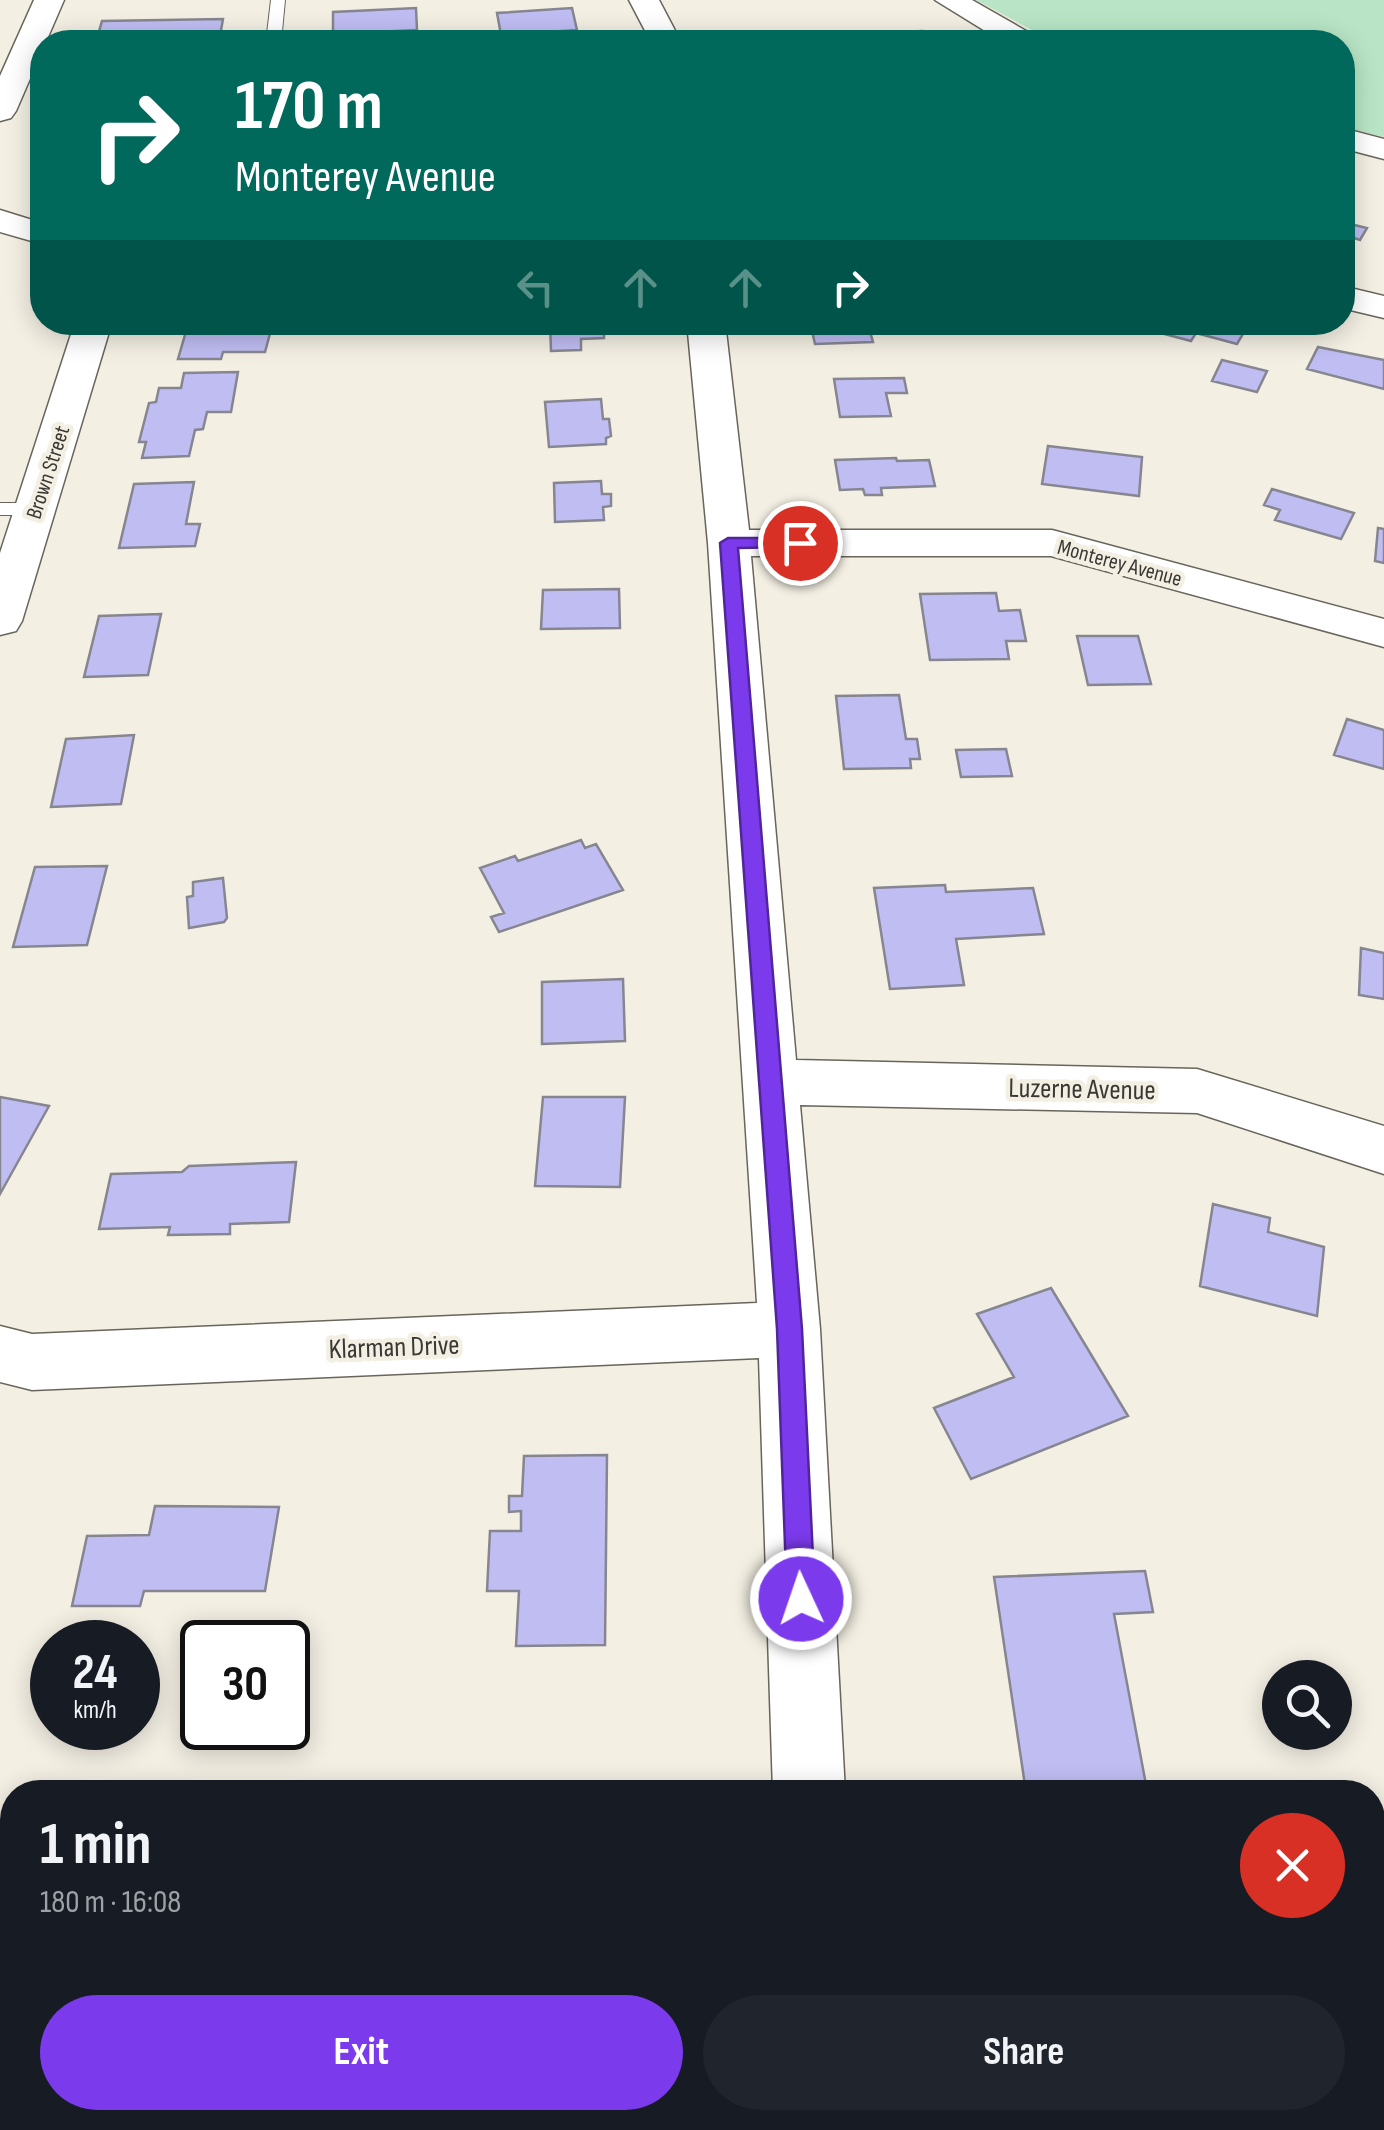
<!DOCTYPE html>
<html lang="en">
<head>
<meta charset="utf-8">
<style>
	:root { --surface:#171b24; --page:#20242c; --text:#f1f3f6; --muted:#9ea1a6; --accent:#7c3aed }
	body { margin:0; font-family:"Sofia Sans Condensed",sans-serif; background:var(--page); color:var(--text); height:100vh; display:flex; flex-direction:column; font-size:38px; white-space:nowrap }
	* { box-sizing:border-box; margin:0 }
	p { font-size:32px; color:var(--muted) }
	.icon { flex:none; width:55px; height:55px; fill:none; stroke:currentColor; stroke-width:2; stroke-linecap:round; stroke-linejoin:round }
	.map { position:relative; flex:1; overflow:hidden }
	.side { position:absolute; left:0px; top:1780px; width:1385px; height:350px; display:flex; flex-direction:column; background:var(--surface); border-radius:40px 40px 0 0; box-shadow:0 5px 25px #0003 }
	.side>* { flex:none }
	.top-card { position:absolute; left:30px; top:30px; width:1325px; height:305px; border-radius:40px; box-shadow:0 5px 25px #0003; background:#00695c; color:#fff; overflow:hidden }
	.controls { position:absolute; left:1262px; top:1660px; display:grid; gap:20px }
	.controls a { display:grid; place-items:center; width:90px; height:90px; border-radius:50%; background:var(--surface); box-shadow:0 5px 25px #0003; font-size:50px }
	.speed { position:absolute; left:30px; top:1620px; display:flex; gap:20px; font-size:50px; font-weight:700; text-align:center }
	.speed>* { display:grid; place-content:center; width:130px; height:130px; border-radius:50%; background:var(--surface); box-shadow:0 5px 25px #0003; line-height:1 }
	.speed small { font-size:25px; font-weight:400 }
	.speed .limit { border:5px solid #111; border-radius:15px; background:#fff; color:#111 }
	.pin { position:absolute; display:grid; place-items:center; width:85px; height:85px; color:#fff; margin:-42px; border:5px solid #fff; border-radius:50%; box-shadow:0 2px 10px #0007 }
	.me { position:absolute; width:110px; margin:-55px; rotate:357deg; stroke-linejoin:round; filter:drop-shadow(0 0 8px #0008) }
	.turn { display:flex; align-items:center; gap:35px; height:210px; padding:0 40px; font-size:45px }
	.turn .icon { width:130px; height:130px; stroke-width:2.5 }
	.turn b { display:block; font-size:70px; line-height:85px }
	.lanes { display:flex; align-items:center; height:95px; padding:0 40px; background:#0003; justify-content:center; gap:50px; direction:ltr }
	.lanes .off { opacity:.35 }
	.round { display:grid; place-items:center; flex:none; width:105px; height:105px; border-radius:52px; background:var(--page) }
	.headline { display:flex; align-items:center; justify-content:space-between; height:170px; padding:0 40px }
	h1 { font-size:60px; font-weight:700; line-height:75px }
	.cta { display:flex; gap:20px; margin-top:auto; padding:20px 40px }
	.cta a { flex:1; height:115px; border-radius:60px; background:var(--accent); color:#fff; font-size:40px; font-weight:700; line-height:115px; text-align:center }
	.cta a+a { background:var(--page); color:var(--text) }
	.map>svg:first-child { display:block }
</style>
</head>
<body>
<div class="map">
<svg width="1384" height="2130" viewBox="0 0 1384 2130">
	<rect width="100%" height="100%" fill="#f3efe3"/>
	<path fill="#b9e5c6" d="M976,0H1384V137L1343,127L1342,42H1054Z"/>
	<path fill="#c0bdf3" stroke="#868691" stroke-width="2.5" d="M416,8L417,30L333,34V12Z
		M572,8L577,30L501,35L497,13Z
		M223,19L220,36L96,42L102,21Z
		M922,31L937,33L941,42H840L839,36Z
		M1342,222L1367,228L1360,240L1354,238L1350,245L1342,243Z
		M180,322H231L230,326H272L265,352H223L221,359H178L187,328L178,329Z
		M550,322H604V338L581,339V350L551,351Z
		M810,322H860L861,328H869L873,342L815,344Z
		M1159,322H1250L1237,344L1196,333L1191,341L1153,331Z
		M1318,347L1384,360V389L1307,369Z
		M1222,360L1267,371L1257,392L1212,381Z
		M238,372L231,412H207L203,429L195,430L189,456L142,458L146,442H139L149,403L156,402L159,388H181L184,373Z
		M904,378L907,393H886L891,416L840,417L834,379Z
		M601,399L603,419H609L611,436L606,438V444L549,447L545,402Z
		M1048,446L1142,457L1139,496L1042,484Z
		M896,458L897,461L929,460L935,486L881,488L882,495H865L863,489L840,490L835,460Z
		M601,481L602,494H611V506L603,507L604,520L555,522L554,483Z
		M194,482L186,524H200L195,546L119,548L134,484Z
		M1272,489L1354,513L1341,539L1275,520L1280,510L1264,505Z
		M1378,528L1384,529V563L1375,561Z
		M619,589L620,628L541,629L543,590Z
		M996,593L999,611L1020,610L1026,641H1006L1009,659L930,660L920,594Z
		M161,614L148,675L84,677L99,616Z
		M1077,636H1138L1151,684L1088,685Z
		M899,695L906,739H917L920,759H910L911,768L844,769L836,696Z
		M1347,719L1384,730V769L1334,755Z
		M134,735L121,804L51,807L66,739Z
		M1006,749L1012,776L961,777L956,750Z
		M581,840L585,848L596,844L623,890L499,932L491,917L504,913L480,868L515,856L518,861Z
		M107,866L87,945L13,947L35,867Z
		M223,878L227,918L224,922L189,928L187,897L193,896V882Z
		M945,885L946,892L1033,888L1044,934L956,939L964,985L890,989L874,888Z
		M1361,948L1384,953V999L1359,995Z
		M623,979L625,1041L542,1044V982Z
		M0,1097L49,1106L0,1194Z
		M543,1097H625L620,1187L535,1186Z
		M296,1162L289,1222L230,1224V1234L168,1235L170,1227L99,1229L111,1174L182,1172L189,1166Z
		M1213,1204L1270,1218L1268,1232L1324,1247L1317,1316L1200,1286Z
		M1051,1288L1128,1416L971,1479L934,1408L1014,1377L977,1314Z
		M607,1455L605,1645L516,1646L519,1591H487L490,1531H521V1511L509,1512V1496H522L524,1456Z
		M155,1506L279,1507L265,1591H144L140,1606H72L87,1536L149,1535Z
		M1145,1571L1153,1612L1114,1614L1147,1790L1026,1792L994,1577Z
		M1110,2118H1203L1205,2130H1112Z"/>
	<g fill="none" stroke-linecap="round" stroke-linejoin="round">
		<g stroke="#69655b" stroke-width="2">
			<path id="lane" d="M271,0H285L281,42H266Z
				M0,503H35L45,509L35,515H0Z"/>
		</g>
		<g stroke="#69655b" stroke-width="3">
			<path id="street" d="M34,0H64L16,111L11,118L0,121V76Z
				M629,0H659L681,42H651Z
				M935,0H972L1035,36L1039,42H1003Z
				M1342,128L1384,139V159L1342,148Z
				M0,210L42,223V244L0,232Z
				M1342,286L1384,296V318L1342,308Z
				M75,322H112L22,621L16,631L0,635V553Z
				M687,322H725L749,530H1052L1384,619V647L1051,556H751L796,1060L1197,1069L1384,1126V1174L1197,1113L800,1105L820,1329L845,1792H773L759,1358L32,1390L0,1382V1326L32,1334L757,1303L708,543Z
				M783,2118H863V2130H783Z"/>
		</g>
		<use href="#lane" fill="#fff" fill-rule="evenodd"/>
		<use href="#street" fill="#fff" fill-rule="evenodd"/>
	</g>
	<path fill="#7c3aed" stroke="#51269a" stroke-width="2.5" d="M800,538L809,543L807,547L738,548L802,1329L815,1599L811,1609L801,1613L791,1609L787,1599L777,1329L720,543L728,538Z"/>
	<g text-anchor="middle" stroke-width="9" stroke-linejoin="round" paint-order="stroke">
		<g font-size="22" fill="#3a3834" stroke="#f3efe3">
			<text transform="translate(47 472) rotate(-72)" y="8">Brown Street</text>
			<text transform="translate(1120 562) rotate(15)" y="8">Monterey Avenue</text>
		</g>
		<g font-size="28" fill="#3a3834" stroke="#f3efe3">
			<text transform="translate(1082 1088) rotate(1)" y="10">Luzerne Avenue</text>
			<text transform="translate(394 1346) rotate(-2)" y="10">Klarman Drive</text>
		</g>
	</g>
</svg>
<div class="controls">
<a><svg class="icon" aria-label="search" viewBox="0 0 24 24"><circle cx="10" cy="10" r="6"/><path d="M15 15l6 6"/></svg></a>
</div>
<div class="speed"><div>24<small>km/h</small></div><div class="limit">30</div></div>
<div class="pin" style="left:800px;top:543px;background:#d93025"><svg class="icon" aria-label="arrive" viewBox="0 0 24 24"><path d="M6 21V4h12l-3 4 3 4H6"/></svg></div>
<svg class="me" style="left:801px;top:1599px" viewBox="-20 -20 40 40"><circle r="17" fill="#7c3aed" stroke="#fff" stroke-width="3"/><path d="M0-11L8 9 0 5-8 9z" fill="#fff"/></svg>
<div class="top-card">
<div class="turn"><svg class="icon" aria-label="right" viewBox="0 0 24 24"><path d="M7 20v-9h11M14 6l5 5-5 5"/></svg><div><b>170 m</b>Monterey Avenue</div></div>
<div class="lanes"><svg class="icon off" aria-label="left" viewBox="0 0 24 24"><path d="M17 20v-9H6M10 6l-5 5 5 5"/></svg><svg class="icon off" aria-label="ahead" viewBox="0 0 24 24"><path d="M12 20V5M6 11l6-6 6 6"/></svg><svg class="icon off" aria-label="ahead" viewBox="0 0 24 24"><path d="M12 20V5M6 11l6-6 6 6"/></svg><svg class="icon" aria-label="right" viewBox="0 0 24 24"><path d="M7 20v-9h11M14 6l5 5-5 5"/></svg></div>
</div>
<section class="side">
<div class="headline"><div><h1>1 min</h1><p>180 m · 16:08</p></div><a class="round" style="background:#d93025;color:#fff"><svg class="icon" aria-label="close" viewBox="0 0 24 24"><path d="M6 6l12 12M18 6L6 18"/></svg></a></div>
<div class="cta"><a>Exit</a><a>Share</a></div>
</section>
</div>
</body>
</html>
